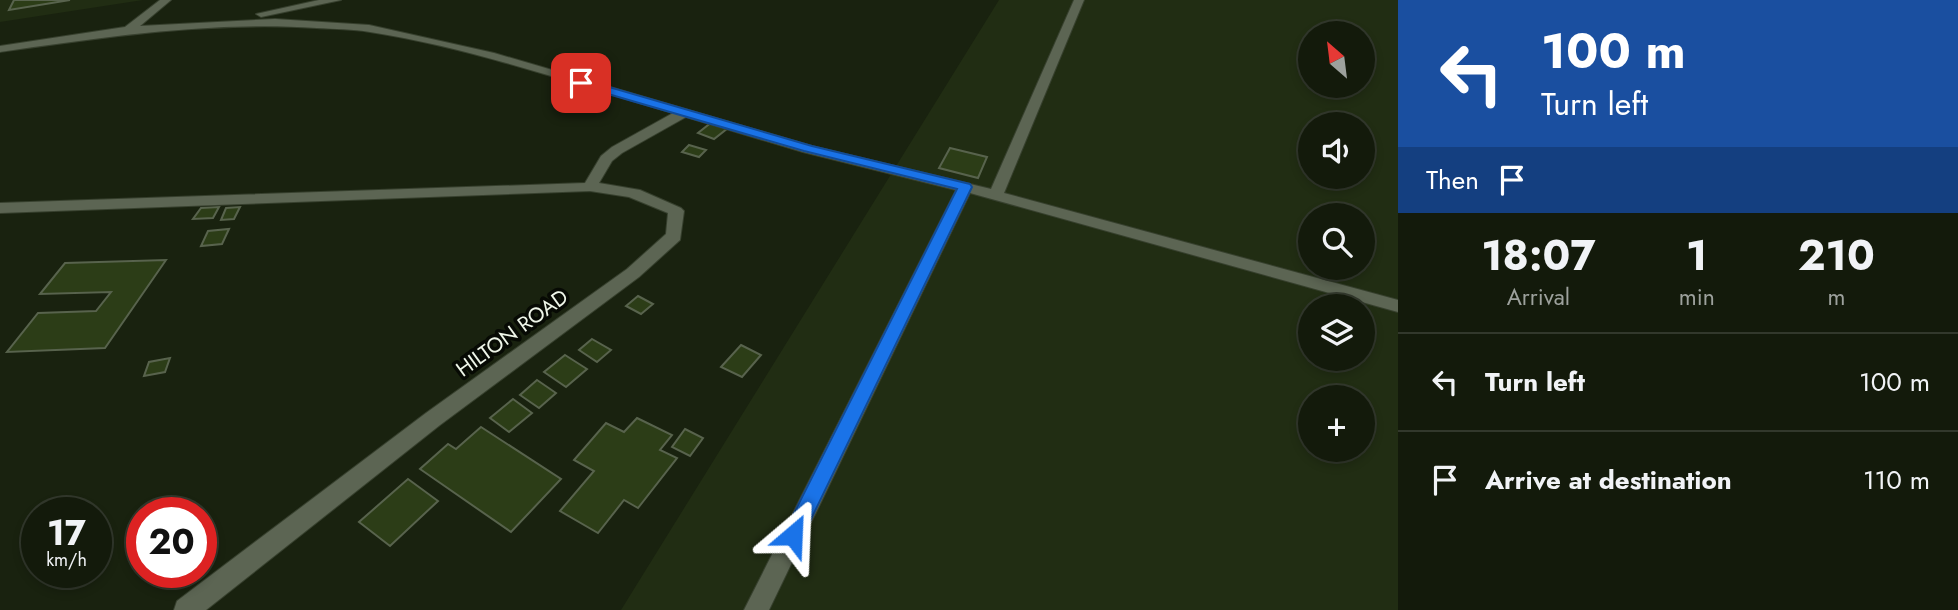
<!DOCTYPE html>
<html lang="en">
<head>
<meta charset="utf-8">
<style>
	:root { --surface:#131a0b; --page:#1c2314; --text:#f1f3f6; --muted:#9da19d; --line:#32382c }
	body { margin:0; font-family:Jost,sans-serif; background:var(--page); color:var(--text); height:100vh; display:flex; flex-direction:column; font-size:26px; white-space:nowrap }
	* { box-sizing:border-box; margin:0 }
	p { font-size:23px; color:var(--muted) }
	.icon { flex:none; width:38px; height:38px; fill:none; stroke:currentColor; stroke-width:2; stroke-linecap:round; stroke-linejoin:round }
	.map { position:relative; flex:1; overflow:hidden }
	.side { display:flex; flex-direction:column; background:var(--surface); width:560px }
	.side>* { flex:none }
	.guide { background:#1a4fa0; color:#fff; overflow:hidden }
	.needle { width:46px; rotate:332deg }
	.tools { position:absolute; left:1298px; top:21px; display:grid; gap:14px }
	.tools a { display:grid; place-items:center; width:77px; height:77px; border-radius:50%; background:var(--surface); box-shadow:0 4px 10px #0003,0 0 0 2px var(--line); font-size:35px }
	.speed { position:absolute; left:21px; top:497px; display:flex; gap:14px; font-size:35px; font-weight:700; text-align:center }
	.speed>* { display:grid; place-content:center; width:91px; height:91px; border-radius:50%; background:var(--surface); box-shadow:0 4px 10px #0003,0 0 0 2px var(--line); line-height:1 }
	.speed small { font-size:18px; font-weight:400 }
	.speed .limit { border:10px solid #d22; background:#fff; color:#111 }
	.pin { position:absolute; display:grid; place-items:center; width:60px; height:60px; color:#fff; margin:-30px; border-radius:14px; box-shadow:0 4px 10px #0006 }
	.me { position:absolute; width:77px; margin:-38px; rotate:26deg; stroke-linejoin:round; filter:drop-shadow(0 0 5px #0008) }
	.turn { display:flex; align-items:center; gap:24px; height:147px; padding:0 28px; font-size:32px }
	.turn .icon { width:91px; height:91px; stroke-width:2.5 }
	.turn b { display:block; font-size:49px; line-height:60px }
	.then { display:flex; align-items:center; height:66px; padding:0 28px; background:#0003; gap:14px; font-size:26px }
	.eta { display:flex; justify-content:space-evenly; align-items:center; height:119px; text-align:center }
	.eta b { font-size:42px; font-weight:700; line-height:49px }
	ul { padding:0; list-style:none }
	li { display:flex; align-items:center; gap:21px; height:98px; padding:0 28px; border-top:2px solid var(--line) }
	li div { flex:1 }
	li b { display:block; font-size:26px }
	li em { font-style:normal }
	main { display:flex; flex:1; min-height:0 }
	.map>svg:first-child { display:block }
</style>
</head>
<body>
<main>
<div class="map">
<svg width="1398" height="610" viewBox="0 0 1398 610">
	<rect width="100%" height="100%" fill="#19220f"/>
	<path fill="#212d13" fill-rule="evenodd" d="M0,0H143L0,22Z
		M999,0H1398V610H621ZM1311,33H1363V86H1311ZM1311,124H1363V177H1311ZM1311,215H1363V268H1311ZM1311,306H1363V359H1311ZM1311,397H1363V450H1311Z"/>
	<path fill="#2c3d17" stroke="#58634d" stroke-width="2" d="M14,0H70L9,10Z
		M712,122L728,128L714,139L698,133Z
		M689,145L706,150L699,157L682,152Z
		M950,148L987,157L978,178L939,168Z
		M219,207L213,218L193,219L201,208Z
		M240,207L234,219L221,220L226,208Z
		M229,229L222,244L201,246L208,231Z
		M166,260L105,348L7,352L38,313L96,311L111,292L40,294L65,263Z
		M638,296L653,304L641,314L626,306Z
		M592,339L611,350L597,362L579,350Z
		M741,345L761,355L742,377L721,367Z
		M565,355L587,369L566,387L544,372Z
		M170,358L165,372L144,376L149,362Z
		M537,380L556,393L539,408L520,395Z
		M513,399L532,413L509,432L490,418Z
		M637,418L672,435L660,450L677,458L638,508L624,500L598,533L560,511L594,471L574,460L606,423L624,432Z
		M481,427L561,479L511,532L420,469L448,444L456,449Z
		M685,429L703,438L690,456L672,447Z
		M408,479L438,501L390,546L359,522Z"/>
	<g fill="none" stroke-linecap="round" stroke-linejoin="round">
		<g stroke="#37402e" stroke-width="2">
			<path id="minor" d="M160,0H171L140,26L275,19L369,25L494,53L812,146L991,189L1074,0H1084L1004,193L1398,300V312L970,193L769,610H744L956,190L803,152L686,117L622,153L612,161L599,183L640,190L681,208L684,211L680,240L639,277L440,425L206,610H174L177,601L426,413L627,269L666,234L668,213L629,197L590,191L0,213V203L585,183L601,156L612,147L673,113C573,84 473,48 370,32C353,29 335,29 317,28C211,21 105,37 0,52V46L125,27Z
				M319,0H341L261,17L256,14Z"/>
		</g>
		<use href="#minor" fill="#5c6553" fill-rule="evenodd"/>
	</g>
	<path fill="#1a73e8" stroke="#114b97" stroke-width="2" d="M577,80H585L812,146L970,184L972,187L800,542L793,545L786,542L783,535L957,189L804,151L577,85Z"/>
	<g text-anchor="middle" stroke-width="7" stroke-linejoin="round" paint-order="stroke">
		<g font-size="21" fill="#eff6e9" stroke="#070a04">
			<text transform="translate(512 333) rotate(-36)" y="7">HILTON ROAD</text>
		</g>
	</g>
</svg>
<div class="tools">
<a><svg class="needle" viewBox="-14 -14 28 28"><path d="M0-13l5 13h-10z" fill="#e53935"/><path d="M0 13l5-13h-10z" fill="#9da19d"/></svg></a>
<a><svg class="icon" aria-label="sound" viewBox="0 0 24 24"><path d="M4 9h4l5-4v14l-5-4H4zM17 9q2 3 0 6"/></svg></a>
<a><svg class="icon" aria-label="search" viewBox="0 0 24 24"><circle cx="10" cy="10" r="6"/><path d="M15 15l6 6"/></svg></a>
<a><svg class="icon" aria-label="layers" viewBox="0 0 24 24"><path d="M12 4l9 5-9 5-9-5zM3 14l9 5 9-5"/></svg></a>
<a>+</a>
</div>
<div class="speed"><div>17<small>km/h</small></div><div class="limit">20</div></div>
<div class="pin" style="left:581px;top:83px;background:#d93025"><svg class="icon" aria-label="arrive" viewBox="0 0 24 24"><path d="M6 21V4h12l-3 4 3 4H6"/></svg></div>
<svg class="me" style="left:793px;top:535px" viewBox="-20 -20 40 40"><path d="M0-17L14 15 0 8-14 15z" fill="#1a73e8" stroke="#fff" stroke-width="4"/></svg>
</div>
<section class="side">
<div class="guide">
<div class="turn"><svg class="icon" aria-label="left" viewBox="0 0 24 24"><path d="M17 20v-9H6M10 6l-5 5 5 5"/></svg><div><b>100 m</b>Turn left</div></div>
<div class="then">Then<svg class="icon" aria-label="arrive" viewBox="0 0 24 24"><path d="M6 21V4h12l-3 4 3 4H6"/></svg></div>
</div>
<div class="eta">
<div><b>18:07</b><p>Arrival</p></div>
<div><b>1</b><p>min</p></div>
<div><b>210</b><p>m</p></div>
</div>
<ul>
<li><svg class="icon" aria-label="left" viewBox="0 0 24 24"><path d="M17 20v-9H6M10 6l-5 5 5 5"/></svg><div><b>Turn left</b></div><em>100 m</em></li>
<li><svg class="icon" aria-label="arrive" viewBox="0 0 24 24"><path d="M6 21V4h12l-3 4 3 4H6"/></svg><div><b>Arrive at destination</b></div><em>110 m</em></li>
</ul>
</section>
</main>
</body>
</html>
